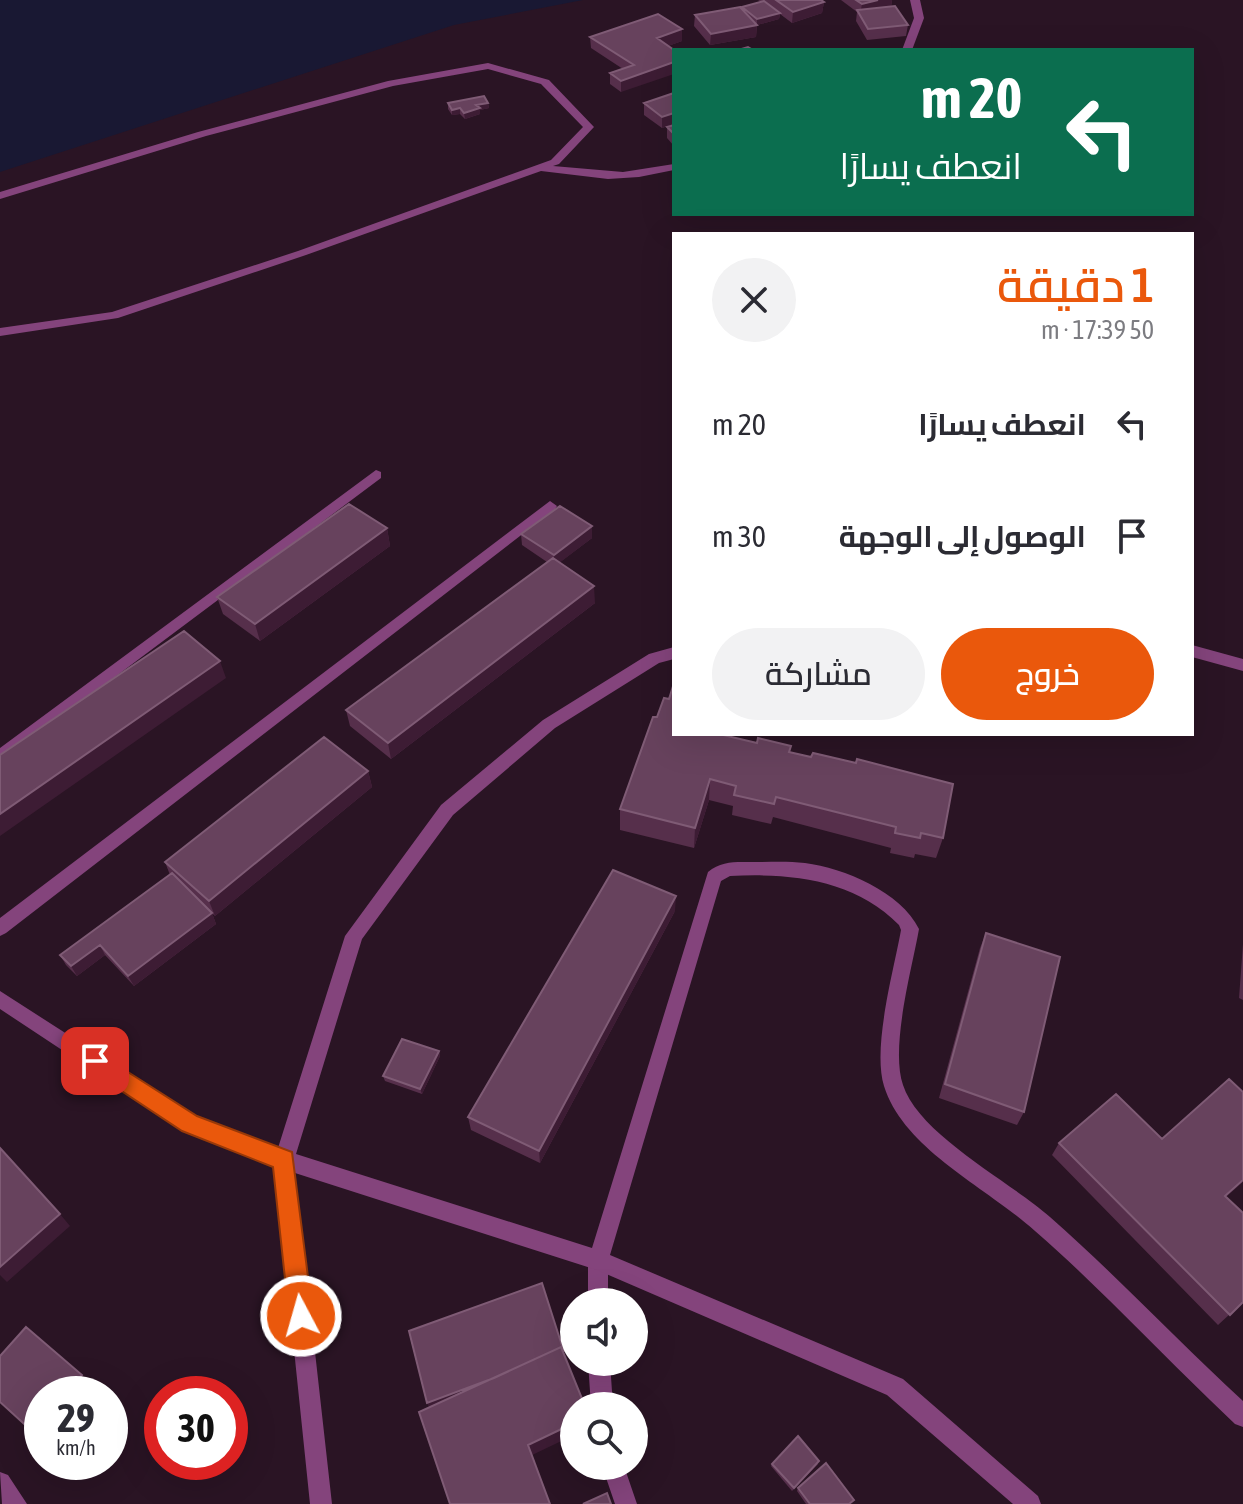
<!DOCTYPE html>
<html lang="ar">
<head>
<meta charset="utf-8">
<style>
	:root { --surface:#fff; --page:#f2f2f3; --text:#2b2b33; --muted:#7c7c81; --accent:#ea580c }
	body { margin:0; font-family:"Asap Condensed",Cairo,sans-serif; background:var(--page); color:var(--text); direction:rtl; height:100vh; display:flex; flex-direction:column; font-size:30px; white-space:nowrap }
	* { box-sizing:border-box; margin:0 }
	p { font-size:26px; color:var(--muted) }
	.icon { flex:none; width:44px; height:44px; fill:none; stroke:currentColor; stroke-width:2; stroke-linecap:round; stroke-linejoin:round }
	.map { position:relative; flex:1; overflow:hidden; direction:ltr }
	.sheet { position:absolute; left:672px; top:232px; width:522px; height:504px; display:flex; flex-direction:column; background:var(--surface); border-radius:0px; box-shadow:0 8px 32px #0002; direction:rtl }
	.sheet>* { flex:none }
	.hud { position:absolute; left:672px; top:48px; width:522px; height:168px; border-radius:0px; box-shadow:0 8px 32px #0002; direction:rtl; background:#0b6e4f; color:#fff; overflow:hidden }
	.buttons { position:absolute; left:560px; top:1288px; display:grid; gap:16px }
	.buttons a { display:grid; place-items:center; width:88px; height:88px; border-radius:50%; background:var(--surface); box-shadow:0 8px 32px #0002; font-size:40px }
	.speed { position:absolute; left:24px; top:1376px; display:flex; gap:16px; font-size:40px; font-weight:700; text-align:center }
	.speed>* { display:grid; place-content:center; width:104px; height:104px; border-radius:50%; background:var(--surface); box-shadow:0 8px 32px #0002; line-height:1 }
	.speed small { font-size:20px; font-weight:400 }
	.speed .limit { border:12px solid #d22; background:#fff; color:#111 }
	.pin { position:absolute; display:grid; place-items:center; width:68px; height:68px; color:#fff; margin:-34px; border-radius:16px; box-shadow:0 4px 12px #0006 }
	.me { position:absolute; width:88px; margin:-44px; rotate:354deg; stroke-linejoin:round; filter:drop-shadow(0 0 6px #0008) }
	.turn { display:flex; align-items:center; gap:28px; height:168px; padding:0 40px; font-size:36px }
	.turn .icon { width:104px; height:104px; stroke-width:2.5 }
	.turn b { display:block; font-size:56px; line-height:68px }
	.round { display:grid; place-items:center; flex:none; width:84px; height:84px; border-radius:42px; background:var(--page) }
	.head { display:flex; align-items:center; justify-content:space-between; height:136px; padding:0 40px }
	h1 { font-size:48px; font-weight:600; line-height:60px; color:var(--accent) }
	.primary-button { display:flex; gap:16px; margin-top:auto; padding:16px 40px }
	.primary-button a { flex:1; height:92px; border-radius:48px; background:var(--accent); color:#fff; font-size:32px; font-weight:600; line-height:92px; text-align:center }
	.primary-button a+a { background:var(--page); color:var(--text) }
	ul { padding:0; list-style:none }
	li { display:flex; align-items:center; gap:24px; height:112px; padding:0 40px }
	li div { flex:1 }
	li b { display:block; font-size:30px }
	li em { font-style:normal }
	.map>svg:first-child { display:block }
</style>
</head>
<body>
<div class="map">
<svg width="1243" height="1504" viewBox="0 0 1243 1504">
	<rect width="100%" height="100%" fill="#2a1424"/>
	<path fill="#191833" d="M0,0H583L454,25L0,172Z"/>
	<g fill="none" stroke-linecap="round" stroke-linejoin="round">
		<path fill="#84447c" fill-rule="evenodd" d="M598,1250L605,1253L608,1260V1302H588V1260L591,1253Z
			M588,1362H610L613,1406H591Z
			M602,1466H624L637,1504H615Z"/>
		<path fill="#84447c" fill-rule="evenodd" d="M910,0H920L924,18L912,50H902L914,18Z
			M488,63L549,80L594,127L559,164L553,166L623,172L674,164V170L639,177L608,179L541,171L306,255L118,318L0,336V328L112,312L298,251L551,160L583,127L541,84L488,69L393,86L206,136L0,199V192L198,132L388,81Z
			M376,470L381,472V478L0,763V748Z
			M550,501L557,506L555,509L6,933L0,936V918Z
			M1192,645L1243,659V671L1192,657Z
			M674,647V659L659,663L555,728L453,815L362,939L296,1154L592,1248L708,872C722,860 738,862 755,862C772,862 788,861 805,863C844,868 901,892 919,929C912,969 890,1047 903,1085C919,1135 1011,1182 1050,1217C1117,1276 1178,1341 1243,1401V1427L1235,1424L1210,1400C1152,1344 1096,1284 1035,1231C988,1188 904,1150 884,1086C872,1047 894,970 901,930L899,925C854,879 791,873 730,876L721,881L610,1255L903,1379L1038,1496L1041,1504H1013L887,1395L597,1270L295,1173L332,1504H310L275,1166L183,1130L0,1009V991L196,1117L278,1148L345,936L441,805L543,720L649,654Z
			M0,1472L8,1475L27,1504H2Z"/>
	</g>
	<path fill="#562f4b" d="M758,0H821L824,2L822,13L792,23L780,14L779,19L757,25L756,37L710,45L694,26L695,15L742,8V7L761,2Z
		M841,0H892L891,7L908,25L906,36L867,40L856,21L857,12Z
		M682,29V41L668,46L621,92L610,84V73L623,69L591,48L590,37Z
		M674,93V124L662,128L644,115V103Z
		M448,103H488L489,108L480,110V114L465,119L460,114L452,115L448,109Z
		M674,125V146L667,138V127Z
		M387,528L390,546L260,641L223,614L217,597Z
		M521,534L592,538L560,562L595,603L391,759L350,726L346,710L547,562L522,545Z
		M657,717L674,734H732L731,737L757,743L791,746L790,752L943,838L936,858L915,854L914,858L890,853L891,848L773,817L771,824L732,815L733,806L709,800L694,848L620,830V809Z
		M368,771L372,787L215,916L212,913L216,924L134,986L105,955L77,976L66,965L60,955L170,875L165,862Z
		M675,911L540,1163L471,1130L468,1117Z
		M986,933L1024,1112L1017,1125L939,1098L980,948Z
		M1243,944V1000L1239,998Z
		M439,1051L440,1056L422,1094L385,1081L383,1076Z
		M1162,1139L1226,1197L1243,1302L1218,1325L1052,1155L1059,1143Z
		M772,1464H818L792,1491L771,1466Z
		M798,1488L851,1504H806L797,1491Z"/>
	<path fill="#3d1c34" d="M878,0H892L891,7L860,15L862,4Z
		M824,2L822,13L792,23L793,12Z
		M780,13L779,19L757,25V19Z
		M757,25L756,37L710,45L711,34Z
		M682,29V41L657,50V38Z
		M674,62V74L621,92V81Z
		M488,103L489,108L480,110V114L465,119L464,113L476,105Z
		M460,108V114L452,115V110Z
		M674,113V124L662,128V117Z
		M592,526V538L554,567V555Z
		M387,528L390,546L260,641L255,624Z
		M594,586L595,603L391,759L388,743Z
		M220,661L226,678L0,836V814Z
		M368,771L372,787L215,916L209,901Z
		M710,779L709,800L694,848L695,828Z
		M676,896L675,911L540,1163L539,1151Z
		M212,913L216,924L134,986L128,976Z
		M100,945L105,955L77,976L71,966Z
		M439,1051L440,1056L422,1094L420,1089Z
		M1243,1180V1182L1214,1208L1225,1196Z
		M60,1214L70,1226L7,1282L0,1275V1267Z
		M564,1352L565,1359L430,1409L427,1403Z
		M82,1375L89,1382L79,1394H66Z
		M42,1421V1437L41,1438L33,1432Z
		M574,1423V1435L530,1456L528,1445Z"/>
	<path fill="#67425d" stroke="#7f5b75" stroke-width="2" d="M776,0H821L824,2L793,12Z
		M856,0H878L862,4Z
		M764,1L780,13L757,19L742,7Z
		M895,6L908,25L868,29L857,10Z
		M740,7L757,25L711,34L695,15Z
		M658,14L682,29L657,38L674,50V62L621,81L610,73L634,65L590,37Z
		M748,47L753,50H738Z
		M674,93V113L662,117L644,103Z
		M484,96L488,103L476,105L480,108L464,113L460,108L452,110L448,103Z
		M674,125V134L667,127Z
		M349,504L387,528L255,624L217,597Z
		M560,506L592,526L554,555L521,534Z
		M553,558L594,586L388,743L346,710Z
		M184,631L220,661L0,814V755Z
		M674,683V734H719L757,743L758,738L791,746L789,752L811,757L813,753L856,763L857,759L953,784L943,838L921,833L920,838L895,833L896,827L776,797L774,804L734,795L736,786L710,779L695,828L620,809L653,717H657L664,698L669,699Z
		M324,737L368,771L209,901L165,862Z
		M613,870L676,896L539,1151L468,1117Z
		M172,873L212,913L128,976L100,945L71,966L60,955Z
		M986,933L1060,957L1024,1112L945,1084Z
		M402,1039L439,1051L420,1089L383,1076Z
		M1229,1079L1243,1092V1180L1225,1196L1243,1213V1302L1230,1315L1059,1143L1116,1094L1162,1139Z
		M0,1148L60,1214L0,1267Z
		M542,1283L564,1352L561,1347L494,1378L427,1403L409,1331Z
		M26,1327L82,1375L66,1394H42V1421L33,1432L0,1402V1356Z
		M561,1347L585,1406H574V1423L528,1445L550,1504H450L419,1412Z
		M798,1436L819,1461L794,1488L772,1464Z
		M826,1463L854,1500L849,1504H810L798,1488Z
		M607,1493L611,1504H583Z"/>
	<path fill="#ea580c" stroke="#983908" stroke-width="2" d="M95,1051L197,1116L292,1152L313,1316L309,1325L301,1328L292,1325L289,1316L273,1167L182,1131L87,1068L84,1061L87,1054Z"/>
</svg>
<div class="buttons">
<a><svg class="icon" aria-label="sound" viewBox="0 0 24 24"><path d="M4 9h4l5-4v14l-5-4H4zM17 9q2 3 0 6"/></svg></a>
<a><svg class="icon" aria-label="search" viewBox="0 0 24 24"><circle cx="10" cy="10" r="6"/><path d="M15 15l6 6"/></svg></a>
</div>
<div class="speed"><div>29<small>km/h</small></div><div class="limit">30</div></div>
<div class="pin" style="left:95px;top:1061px;background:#d93025"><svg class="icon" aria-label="arrive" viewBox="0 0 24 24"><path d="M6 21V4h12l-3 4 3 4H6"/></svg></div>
<svg class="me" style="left:301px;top:1316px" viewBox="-20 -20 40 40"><circle r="17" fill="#ea580c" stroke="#fff" stroke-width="3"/><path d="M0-11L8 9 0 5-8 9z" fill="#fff"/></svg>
<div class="hud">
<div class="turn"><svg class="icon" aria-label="left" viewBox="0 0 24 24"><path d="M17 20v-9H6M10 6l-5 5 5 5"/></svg><div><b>20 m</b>انعطف يسارًا</div></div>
</div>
<section class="sheet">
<div class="head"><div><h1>1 دقيقة</h1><p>50 m · 17:39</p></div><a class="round"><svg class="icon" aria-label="close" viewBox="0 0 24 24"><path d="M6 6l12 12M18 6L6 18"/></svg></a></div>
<ul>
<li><svg class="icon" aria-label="left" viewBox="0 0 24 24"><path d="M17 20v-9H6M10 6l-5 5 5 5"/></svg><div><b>انعطف يسارًا</b></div><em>20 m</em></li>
<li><svg class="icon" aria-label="arrive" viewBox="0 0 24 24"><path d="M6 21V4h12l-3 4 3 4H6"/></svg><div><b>الوصول إلى الوجهة</b></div><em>30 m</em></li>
</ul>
<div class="primary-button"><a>خروج</a><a>مشاركة</a></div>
</section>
</div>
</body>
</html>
